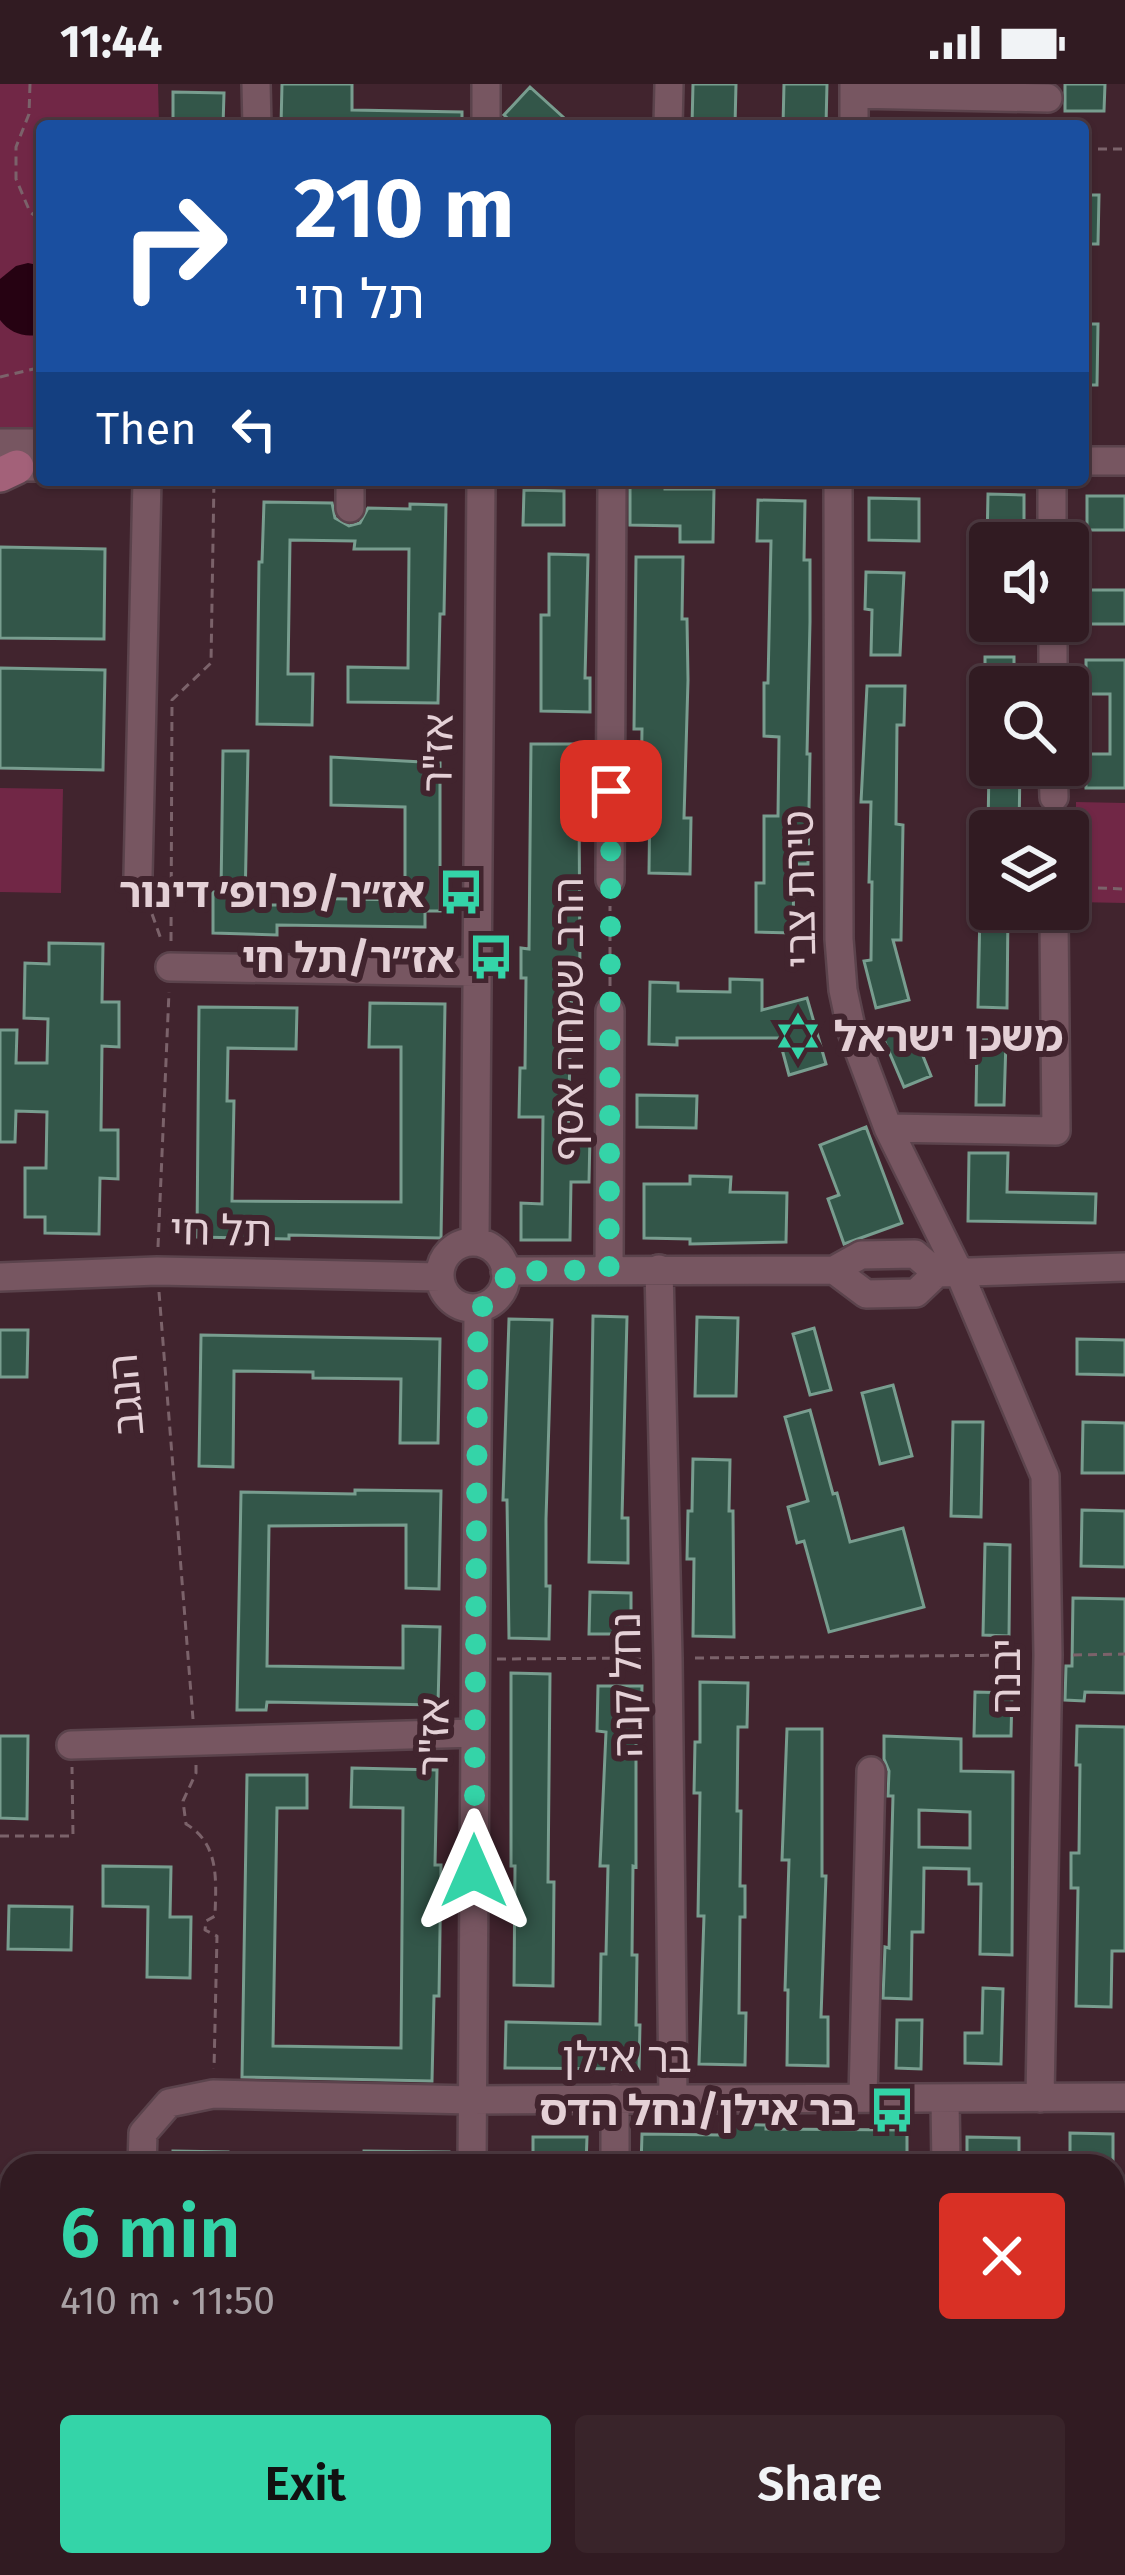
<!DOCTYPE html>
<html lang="en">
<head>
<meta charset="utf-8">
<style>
	:root { --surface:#311b22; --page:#39242a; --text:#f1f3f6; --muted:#a8a1a5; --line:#4c3940; --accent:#34d4a8 }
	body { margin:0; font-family:"Fira Sans","Noto Sans Hebrew",sans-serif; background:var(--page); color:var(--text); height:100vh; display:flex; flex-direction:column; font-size:45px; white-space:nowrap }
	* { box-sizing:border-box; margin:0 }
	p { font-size:39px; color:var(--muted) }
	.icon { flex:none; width:66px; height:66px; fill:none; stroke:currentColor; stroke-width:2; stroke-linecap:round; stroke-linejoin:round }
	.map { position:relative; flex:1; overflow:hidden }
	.details { position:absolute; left:0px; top:2070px; width:1125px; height:423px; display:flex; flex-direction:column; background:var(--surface); border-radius:36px 36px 0 0; box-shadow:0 3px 9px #0004,0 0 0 3px var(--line) }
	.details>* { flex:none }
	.guide { position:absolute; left:36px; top:36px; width:1053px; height:366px; border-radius:12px; box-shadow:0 3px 9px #0004,0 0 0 3px var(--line); background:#1a4fa0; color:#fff; overflow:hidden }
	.controls { position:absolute; left:969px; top:438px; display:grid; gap:24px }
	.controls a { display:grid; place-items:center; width:120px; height:120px; border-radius:12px; background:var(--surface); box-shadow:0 3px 9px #0004,0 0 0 3px var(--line); font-size:60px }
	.pin { position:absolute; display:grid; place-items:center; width:102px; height:102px; color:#fff; margin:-51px; border-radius:24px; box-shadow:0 6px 18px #0006 }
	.me { position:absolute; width:132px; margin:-66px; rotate:0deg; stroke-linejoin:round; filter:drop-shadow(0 0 9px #0008) }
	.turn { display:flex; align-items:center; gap:42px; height:252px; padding:0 60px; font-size:54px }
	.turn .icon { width:156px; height:156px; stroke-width:2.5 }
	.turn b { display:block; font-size:84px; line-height:102px }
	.then { display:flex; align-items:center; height:114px; padding:0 60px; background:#0003; gap:24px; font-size:45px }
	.round { display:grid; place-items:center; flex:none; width:126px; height:126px; border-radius:12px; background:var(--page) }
	.summary { display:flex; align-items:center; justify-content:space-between; height:204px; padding:0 60px }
	h1 { font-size:72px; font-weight:600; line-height:90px; color:var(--accent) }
	.primary-button { display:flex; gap:24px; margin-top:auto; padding:24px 60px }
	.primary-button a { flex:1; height:138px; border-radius:12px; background:var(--accent); color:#111; font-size:48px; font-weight:600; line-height:138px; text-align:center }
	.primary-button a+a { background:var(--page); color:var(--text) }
	.status { display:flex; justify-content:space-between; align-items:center; height:84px; padding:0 60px; background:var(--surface); direction:ltr }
	.status svg { height:33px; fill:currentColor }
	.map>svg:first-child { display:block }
</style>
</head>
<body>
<div class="status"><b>11:44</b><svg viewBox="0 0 49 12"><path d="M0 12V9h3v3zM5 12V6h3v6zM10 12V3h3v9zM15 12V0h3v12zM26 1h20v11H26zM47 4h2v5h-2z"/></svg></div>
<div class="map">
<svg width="1125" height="2491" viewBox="0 0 1125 2491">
	<rect width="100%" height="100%" fill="#41242e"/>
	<path fill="#712746" d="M0,0H158L159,42H42V352L0,351Z
		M0,704L63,705L61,809L0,808Z
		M1076,718L1125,719V819L1075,818Z"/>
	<path fill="#260212" d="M28,179L42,182V250C25,254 11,250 0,236V195L16,182Z"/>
	<path fill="#335649" stroke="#789d8f" stroke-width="3" fill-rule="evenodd" d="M282,0H352V26L462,28V42H281Z
		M693,0H736L735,42H692Z
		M784,0H827L826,42H783Z
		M1065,0H1105L1104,27H1065Z
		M530,3L573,42H516L504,31Z
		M173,8L224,9L223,42H173Z
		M1083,111H1099L1098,160H1083Z
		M1083,240H1098L1097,301H1083Z
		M630,399L665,400V405H714L713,458H680V442L630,441Z
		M524,406L564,407V441H523Z
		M988,410L1024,411V459H987Z
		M1087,412H1125V446H1087Z
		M869,414L919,415V457L869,456Z
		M758,416L805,417L804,476H810V538L807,670H810L808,780H794L793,849L756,848V799H764V732H778L779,653L764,652V599H768L771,457H757Z
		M264,418L332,419L335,434L349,442L360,439L368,424L410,425V420L446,421L444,530H440L438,619L348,618V583L408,584L409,465H354L355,457L290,456L288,590H313L312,641L257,640L259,478H262Z
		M0,463L105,465L104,555L0,554Z
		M549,470L588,471L585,594H590V628L541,627V531H549Z
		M636,473H683L682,535H687L688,596L684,734H691L690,790L649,789L650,709H641L642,645H634Z
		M866,488L904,489L900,571H871L872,526L865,525Z
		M1086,506H1125V540H1087Z
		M985,573H1014V603H985Z
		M1086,576H1125V704H1086L1085,670H1110V610H1086Z
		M0,584L105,586L103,686L0,684Z
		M867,602H905L904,641H897L896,740L903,741L901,856H893L909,916L876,924L864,877L871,876L872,798H869L871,718H861Z
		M531,660H588L587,714H579L580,895H572L568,1051H590L589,1098H571L570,1156H521V1119L542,1120L543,1033H519L520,984H525L526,894H521V864L529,865Z
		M223,667H248L245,821H289V814L405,816V723L331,721V673L440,679V827H425V843L277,841V851L213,849V808H221Z
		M989,681H1020L1019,747H988Z
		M980,825H1008L1007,924L978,923Z
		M49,859L103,860L102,918H119V963L102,962L101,1046H118V1095L100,1094L99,1150L45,1149V1133H25V1084H46L47,1028L16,1027L15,1058H0V946H17L16,979H47L48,935L24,934L25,879L49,880Z
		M730,895L762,896V926L807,914L826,980L789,991L779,954H677V961L649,960L650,898L678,899V907L730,908Z
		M370,919L445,920L441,1154L289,1151V1155L197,1153L199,923L297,924L296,965L228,964L227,1017H234L232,1117L401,1118V963H369Z
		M910,940L931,992L904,1003L882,951Z
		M977,956H1006L1004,1021H976Z
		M637,1011L697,1012L696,1044L637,1043Z
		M866,1043L902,1139L844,1160L828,1115L839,1111L820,1061Z
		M969,1069H1008L1007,1108L1096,1110L1095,1139L968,1137Z
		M690,1092L731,1093L730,1108L787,1109L786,1158L690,1160V1155L644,1154V1100H690Z
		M593,1232L627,1233L622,1434H628V1479L589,1478Z
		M697,1233L738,1234L736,1312H695Z
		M509,1235L552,1236L546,1435V1502H550L549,1555L509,1554L507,1416H503Z
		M814,1244L831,1306L810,1311L793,1250Z
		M0,1246H28L27,1293H0Z
		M201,1251L440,1255L438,1359H400L401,1295L313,1294V1288L234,1287L233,1383L199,1382Z
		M1077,1255L1125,1256V1291L1077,1290Z
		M893,1301L912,1372L880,1380L862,1309Z
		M810,1326L833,1410L837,1409L850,1458L903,1444L924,1523L829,1548L804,1457L797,1459L788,1423L808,1417L785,1333Z
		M953,1338H983L981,1433L951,1432Z
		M1083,1338L1125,1339V1389H1082Z
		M693,1375L730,1376L729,1427H733L734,1553L693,1552L694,1475H687L688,1427H692Z
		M355,1406L441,1407L439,1505L406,1504V1441L269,1442L267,1582L403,1584V1542L440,1543L438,1621L267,1618L266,1626H237L241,1408L355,1410Z
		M1082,1426L1125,1427V1483L1081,1482Z
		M985,1460L1010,1461L1009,1552L983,1551Z
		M590,1508L631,1509V1550H589Z
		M1073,1514L1125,1515V1609L1085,1608L1084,1617L1065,1616L1066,1582H1072Z
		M511,1589L550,1590L548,1798H554L553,1902L514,1901L515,1782H511Z
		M700,1598L748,1599L747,1643H738L737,1727H741L740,1802H745V1833H740L739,1929H746L745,1981L699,1980L704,1832H698L700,1709H694L695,1658H700Z
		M598,1602H642L641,1648H636V1783L633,1782L632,1871H637L636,1941H640L639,1985L505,1984L506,1938L600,1940L601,1870H606L608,1782H600L606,1648L597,1647Z
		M975,1608L1012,1609L1011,1652H974Z
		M1077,1642L1125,1643V1867H1112L1111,1923L1076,1922L1078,1804H1071V1769H1079L1080,1681H1076Z
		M787,1645H822V1792H826L821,1933H828V1982L787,1981L788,1906H785L789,1776H782Z
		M0,1652H28L27,1735L0,1734Z
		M884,1652L961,1655V1687L1013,1688L1012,1871L980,1870L981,1800H969V1785L924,1784L923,1848H912L911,1915L883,1914L885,1863L889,1864L893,1712H888L889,1687L884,1675ZM919,1726L970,1728V1764L919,1763Z
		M352,1684L437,1686L435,1781H441L439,1912H434L432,1997L242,1993L247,1691H307V1724H277L273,1962L401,1964L403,1724L351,1723Z
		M103,1782L171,1783L170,1833H191L190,1894L147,1893L148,1823L103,1822Z
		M9,1822L72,1823L71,1866L8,1865Z
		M983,1904L1003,1905L1001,1980L965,1979V1949H982Z
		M897,1936H922L921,1985L896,1984Z
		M720,2040L766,2041V2045L907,2046V2082H641L642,2050L720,2051Z
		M1070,2049L1113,2050V2082H1070Z
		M533,2053H587L586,2082H533Z
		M967,2053L1019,2054V2082L967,2081Z
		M173,2067L228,2068V2082H173Z
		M364,2067L449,2068V2082H363Z"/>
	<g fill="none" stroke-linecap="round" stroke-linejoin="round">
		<g stroke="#5b434c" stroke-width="32">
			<path id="minor" d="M256,0L257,42
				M486,0V42
				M854,0V42
				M854,10L1048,14
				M668,42L669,0
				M0,359H42
				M1083,377H1125
				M0,383H42
				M838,396L839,855L843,906L852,948L888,1044L959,1188L1045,1392L1048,1571L1040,2014
				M1052,396V459
				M350,424V396
				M1053,537V603
				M1053,681L1054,713
				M138,792L147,396
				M610,796L612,396
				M170,883L477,888
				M888,1044L1056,1047L1054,835
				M475,1158L481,396
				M440 1191a33 33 0 1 1 66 0a33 33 0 1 1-66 0Z
				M659,1185L668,1574L673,2015
				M609,1186L610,927
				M834,1186L866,1210L916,1209L937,1189
				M505,1187L834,1186L861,1171L915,1170L937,1189L1125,1183
				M0,1193L157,1187L440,1193
				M71,1661L475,1649
				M863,2014L871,1687
				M945,2016L946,2082
				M142,2082L143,2049L169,2019L213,2010L472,2016L1125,2013
				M472,2082L478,1225
				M615,2082V2015
				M0,2319H12
				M1113,2474H1125
				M298,2481L299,2491
				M475,2481V2491
				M948,2481V2491
				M612,2491V2481"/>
		</g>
		<g stroke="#5b434c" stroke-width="38">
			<path id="major" d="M0,391L17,383"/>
		</g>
		<path stroke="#7b626a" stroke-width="3" stroke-dasharray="9 6" stroke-linecap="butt" d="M30,0L29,30L16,63V95L30,128L42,137
			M1083,65H1125
			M0,293L42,283
			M1045,747V736
			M1068,803L1125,805
			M147,816L162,858
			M171,857L172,616L211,579L214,396
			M610,902V822
			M158,1163L169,908
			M159,1208L193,1635
			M1073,1571L1125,1570
			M695,1574L1021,1571
			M497,1575L643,1574
			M196,1681V1689L183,1717L186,1740C220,1760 216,1797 215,1832L206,1837L205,1846L217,1852L214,1985
			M0,1752H73L72,1683
			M141,2481V2491"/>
		<use href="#minor" stroke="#775661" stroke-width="27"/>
		<use href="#major" stroke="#a36179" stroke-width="33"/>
	</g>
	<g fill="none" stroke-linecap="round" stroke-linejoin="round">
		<path stroke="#34d4a8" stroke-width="21" stroke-dasharray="0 37.8" d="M474,1787L478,1225C495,1216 505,1206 506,1187L609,1186L611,707"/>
	</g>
	<defs>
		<g id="bus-bare" transform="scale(3.6)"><path d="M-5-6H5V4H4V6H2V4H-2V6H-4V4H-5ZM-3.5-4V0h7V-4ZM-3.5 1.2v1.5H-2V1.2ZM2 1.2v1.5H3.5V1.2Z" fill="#34d4a8" stroke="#41242e" stroke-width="2.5" paint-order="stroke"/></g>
		<g id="synagogue-bare" transform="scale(3.6)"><path d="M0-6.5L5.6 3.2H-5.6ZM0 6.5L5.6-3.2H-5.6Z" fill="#34d4a8" stroke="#41242e" stroke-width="2.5" paint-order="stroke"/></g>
	</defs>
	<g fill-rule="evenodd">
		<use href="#bus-bare" x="461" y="808"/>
		<use href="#bus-bare" x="491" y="873"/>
		<use href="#synagogue-bare" x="798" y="952"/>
		<use href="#bus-bare" x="892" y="2026"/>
	</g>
	<g text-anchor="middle" stroke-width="12" stroke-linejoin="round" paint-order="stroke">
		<g font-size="42" fill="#e4d0d6" stroke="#41242e">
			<text transform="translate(437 669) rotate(-89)" y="15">אז"ר</text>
			<text transform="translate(799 805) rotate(-91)" y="15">טירת צבי</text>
			<text transform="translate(568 935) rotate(-90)" y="15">הרב שמחה אסף</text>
			<text transform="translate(221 1146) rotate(1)" y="15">תל חי</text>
			<text transform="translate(125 1311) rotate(-95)" y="15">הנגב</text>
			<text transform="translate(1005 1592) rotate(-90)" y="15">יבנה</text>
			<text transform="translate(626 1601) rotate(-91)" y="15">נחל קנה</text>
			<text transform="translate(433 1653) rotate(-89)" y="15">אז"ר</text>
			<text x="627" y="1988">בר אילן</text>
		</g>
		<g font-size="42" font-weight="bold" fill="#e4d0d6" stroke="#41242e" text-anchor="end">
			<text x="425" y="823">אז״ר/פרופ׳ דינור</text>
			<text x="455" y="888">אז״ר/תל חי</text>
			<text x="834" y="967" text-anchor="start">משכן ישראל</text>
			<text x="856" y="2041">בר אילן/נחל הדס</text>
		</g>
	</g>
</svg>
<div class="controls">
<a><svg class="icon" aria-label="sound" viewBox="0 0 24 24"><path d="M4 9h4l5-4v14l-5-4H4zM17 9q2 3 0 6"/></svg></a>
<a><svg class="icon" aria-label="search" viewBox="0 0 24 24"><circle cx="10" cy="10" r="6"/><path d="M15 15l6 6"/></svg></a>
<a><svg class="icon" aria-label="layers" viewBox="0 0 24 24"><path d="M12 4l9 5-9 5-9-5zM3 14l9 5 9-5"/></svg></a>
</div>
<div class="pin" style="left:611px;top:707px;background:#d93025"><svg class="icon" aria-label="arrive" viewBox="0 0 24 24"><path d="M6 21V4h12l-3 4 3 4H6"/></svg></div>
<svg class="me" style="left:474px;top:1787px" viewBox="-20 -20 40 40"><path d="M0-17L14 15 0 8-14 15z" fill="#34d4a8" stroke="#fff" stroke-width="4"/></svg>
<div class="guide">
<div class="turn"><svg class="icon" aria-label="right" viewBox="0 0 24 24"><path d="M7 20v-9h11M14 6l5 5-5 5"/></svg><div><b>210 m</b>תל חי</div></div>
<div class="then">Then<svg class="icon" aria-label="left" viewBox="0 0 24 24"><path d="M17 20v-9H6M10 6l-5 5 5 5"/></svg></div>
</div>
<section class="details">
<div class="summary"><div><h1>6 min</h1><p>410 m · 11:50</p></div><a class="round" style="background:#d93025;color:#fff"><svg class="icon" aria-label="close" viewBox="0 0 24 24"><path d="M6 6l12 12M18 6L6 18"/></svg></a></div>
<div class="primary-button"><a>Exit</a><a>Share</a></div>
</section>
</div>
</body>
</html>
